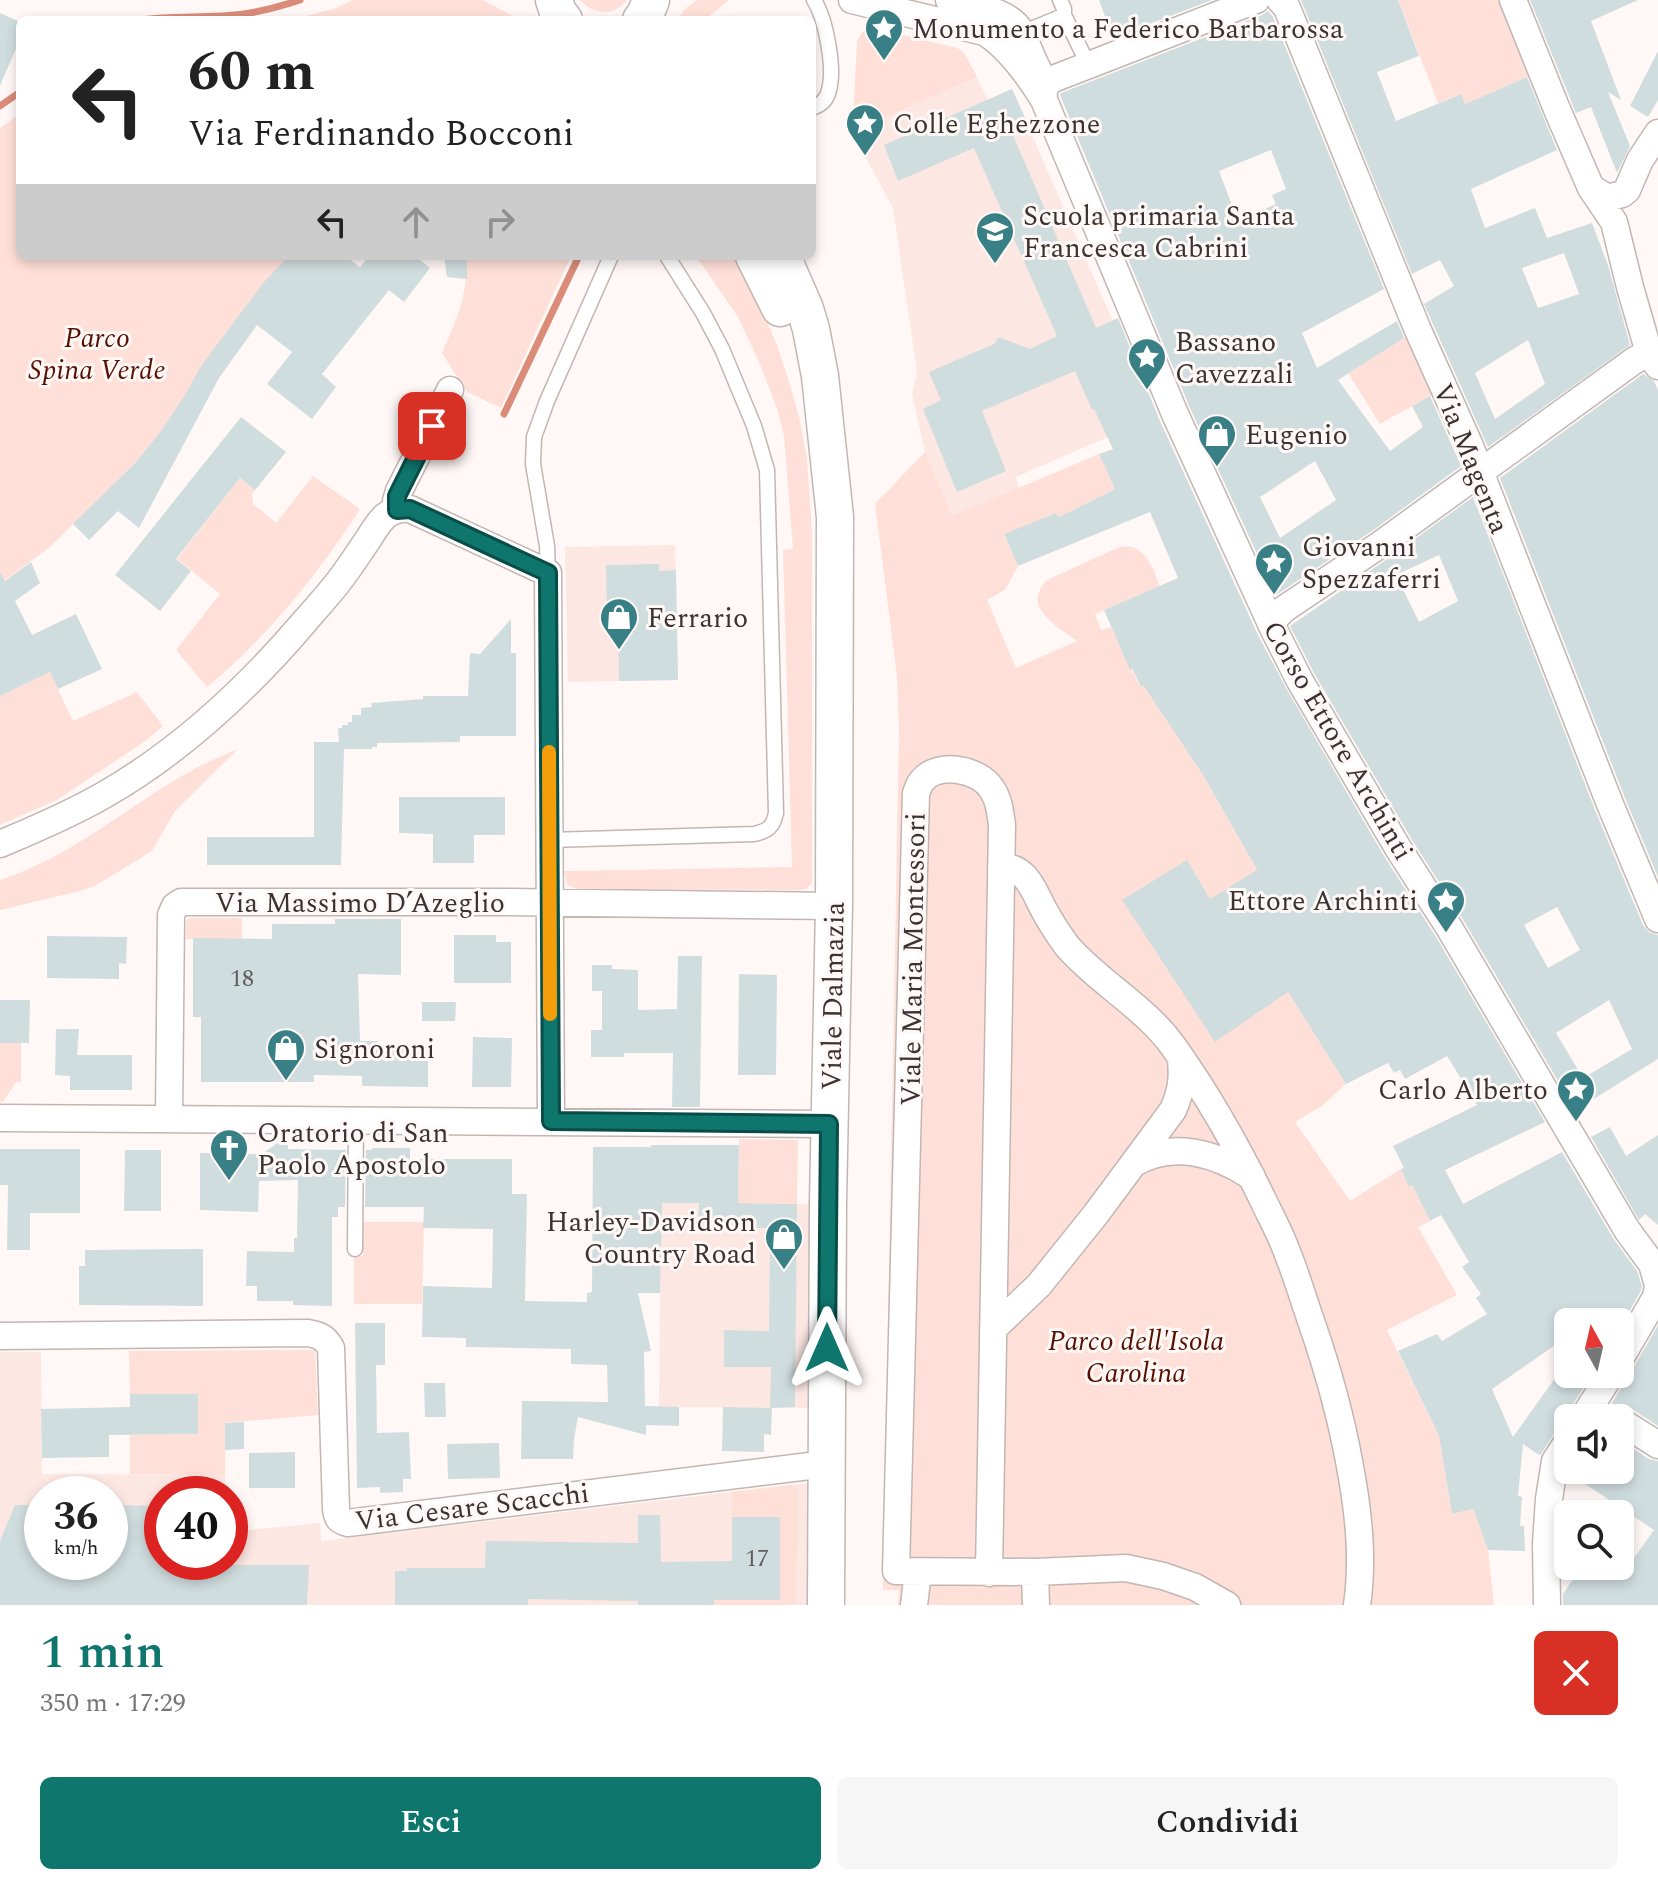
<!DOCTYPE html>
<html lang="it">
<head>
<meta charset="utf-8">
<style>
	:root { --surface:#fff; --page:#f6f6f6; --text:#222; --muted:#767676; --accent:#0f766e }
	body { margin:0; font-family:Spectral,serif; background:var(--page); color:var(--text); height:100vh; display:flex; flex-direction:column; font-size:30px; white-space:nowrap }
	* { box-sizing:border-box; margin:0 }
	p { font-size:26px; color:var(--muted) }
	.icon { flex:none; width:44px; height:44px; fill:none; stroke:currentColor; stroke-width:2; stroke-linecap:round; stroke-linejoin:round }
	.map { position:relative; height:1605px; overflow:hidden }
	.details { display:flex; flex-direction:column; background:var(--surface); flex:1 }
	.details>* { flex:none }
	.top-card { position:absolute; left:16px; top:16px; width:800px; height:244px; border-radius:12px; box-shadow:0 4px 12px #0003; background:#fff; color:var(--text); overflow:hidden }
	.needle { width:52px; rotate:352deg }
	.fabs { position:absolute; left:1554px; top:1308px; display:grid; gap:16px }
	.fabs a { display:grid; place-items:center; width:80px; height:80px; border-radius:12px; background:var(--surface); box-shadow:0 4px 12px #0003; font-size:40px }
	.speed { position:absolute; left:24px; top:1476px; display:flex; gap:16px; font-size:40px; font-weight:700; text-align:center }
	.speed>* { display:grid; place-content:center; width:104px; height:104px; border-radius:50%; background:var(--surface); box-shadow:0 4px 12px #0003; line-height:1 }
	.speed small { font-size:20px; font-weight:400 }
	.speed .limit { border:12px solid #d22; background:#fff; color:#111 }
	.pin { position:absolute; display:grid; place-items:center; width:68px; height:68px; color:#fff; margin:-34px; border-radius:16px; box-shadow:0 4px 12px #0006 }
	.me { position:absolute; width:88px; margin:-44px; rotate:0deg; stroke-linejoin:round; filter:drop-shadow(0 0 6px #0008) }
	.turn { display:flex; align-items:center; gap:28px; height:168px; padding:0 40px; font-size:36px }
	.turn .icon { width:104px; height:104px; stroke-width:2.5 }
	.turn b { display:block; font-size:56px; line-height:68px }
	.lanes { display:flex; align-items:center; height:76px; padding:0 40px; background:#0003; justify-content:center; gap:40px; direction:ltr }
	.lanes .off { opacity:.35 }
	.round { display:grid; place-items:center; flex:none; width:84px; height:84px; border-radius:12px; background:var(--page) }
	.summary { display:flex; align-items:center; justify-content:space-between; height:136px; padding:0 40px }
	h1 { font-size:48px; font-weight:600; line-height:60px; color:var(--accent) }
	.primary-button { display:flex; gap:16px; margin-top:auto; padding:16px 40px }
	.primary-button a { flex:1; height:92px; border-radius:12px; background:var(--accent); color:#fff; font-size:32px; font-weight:600; line-height:92px; text-align:center }
	.primary-button a+a { background:var(--page); color:var(--text) }
	.map>svg:first-child { display:block }
</style>
</head>
<body>
<div class="map">
<svg width="1658" height="1605" viewBox="0 0 1658 1605">
	<rect width="100%" height="100%" fill="#fff8f6"/>
	<path fill="#fce7e2" fill-rule="evenodd" d="M977,77L988,100L1012,89L1128,356L1108,437L1016,477L1019,488L952,517L925,452L912,394L917,372L893,208L858,143L886,123L887,117Z
		M675,545L678,680L568,682L565,547Z
		M661,1203L826,1204L823,1408L659,1407Z
		M0,1352H41L42,1474L225,1475L226,1494H162V1562H230V1532L320,1523L321,1541L823,1481V1605H0ZM42,1494H110V1562H42Z"/>
	<path fill="#ffe0d8" d="M353,0H483L520,20H292L336,8Z
		M580,0H627C614,17 594,15 580,0Z
		M697,0H729L705,20H677L685,9Z
		M1398,0H1502L1532,75L1465,104L1460,94L1438,103Z
		M874,28L957,48L965,54L977,77L887,117L886,123L858,143L852,140L857,41L862,32Z
		M20,114V256H289L264,283L161,431L136,462L50,547L0,584V128Z
		M467,256H571L501,408L467,392L442,353C458,316 467,297 467,256Z
		M696,256H734L763,312L777,345L789,381L800,421L807,459L812,531V883L806,889L799,890L576,889L567,885L564,871L792,867L783,550L793,549L784,436L778,411L759,362L738,317Z
		M1408,335L1435,393L1380,424L1348,373Z
		M925,452L952,516L1099,454L1115,489L1059,517L1056,513L1004,535L1018,566L1005,590L987,600L1016,668L1077,641C1058,626 1020,608 1047,580L1119,547C1145,542 1152,567 1160,586L1095,614L1101,630L1111,627L1140,686L1143,685L1203,775L1279,909L1288,992L1346,1084L1322,1106L1295,1122L1350,1201L1401,1169L1409,1186L1412,1185L1430,1221L1418,1227L1457,1295L1387,1330L1439,1436L1452,1514L1473,1509L1488,1550L1494,1605H898L899,1590H883L899,733L897,677L875,504Z
		M313,476L360,509C317,576 268,636 207,687L176,650L220,594L177,559L240,478L255,490L252,494L253,504L276,523Z
		M50,672L73,721L137,692L163,726L144,742L57,800L0,825V696Z
		M238,749L175,811L152,851L97,885L80,891L0,910V880C68,858 122,811 182,776C200,765 220,757 238,749Z
		M189,918H242V939H186V922Z
		M0,1043H21V1082H16L3,1102H0Z
		M739,1139L798,1140L797,1204L738,1203Z
		M363,1222H424L422,1304H354V1257L363,1256Z
		M315,1350L318,1415L225,1423V1475L130,1474V1435L198,1434V1394H130L129,1351Z
		M792,1485L798,1491L796,1605H714V1600H780V1517H732V1492Z"/>
	<g fill="none" stroke-linecap="round" stroke-linejoin="round">
		<path stroke="#da8c79" stroke-width="7" d="M141,20C175,15 210,19 244,14C263,11 282,6 300,0
			M0,106L20,92
			M504,414L579,256"/>
	</g>
	<path fill="#d0ddde" fill-rule="evenodd" d="M1099,0H1212L1113,38Z
		M1301,0H1398L1419,56L1377,72L1396,121L1461,94L1465,104L1527,77L1557,150L1471,189L1485,228L1535,208L1547,238L1592,223L1608,265L1630,345L1488,447L1424,304L1454,286L1440,260L1412,274ZM1564,253L1579,294L1538,308L1522,268ZM1528,340L1545,384L1495,419L1475,373Z
		M1530,0H1638L1591,21L1621,100L1608,92L1630,146L1617,173L1591,107L1576,113Z
		M1268,11L1273,17L1384,289L1302,333L1317,368L1397,321L1404,338L1338,380L1390,451L1423,427L1412,406L1430,396L1461,466L1372,531L1276,595L1190,408L1060,95L1061,93L1262,15ZM1271,150L1286,189L1272,195L1276,204L1238,221L1219,171ZM1315,461L1336,500L1280,538L1260,497Z
		M0,13L20,22V39L0,86Z
		M1658,51V100L1648,117L1630,106Z
		M1012,89L1029,126L1012,133L1096,328L1118,318L1160,421L1258,635L1286,688L1384,856L1436,937L1545,1122L1445,1170L1463,1204L1562,1152L1613,1238L1637,1271L1642,1286L1641,1291L1620,1327V1322H1596L1603,1311L1588,1322H1568V1336L1492,1389L1513,1437L1558,1374H1592L1570,1409L1567,1417L1568,1425L1560,1427L1555,1432L1541,1454L1539,1455L1523,1444L1518,1496L1522,1497L1520,1526H1524L1525,1551L1488,1550L1473,1509L1452,1514L1439,1436L1398,1351L1437,1334L1442,1341L1487,1314L1476,1298L1481,1294L1462,1267L1469,1262L1441,1215L1430,1221L1412,1185L1409,1187L1401,1169L1404,1168L1393,1146L1477,1105L1447,1056L1405,1079L1400,1070L1394,1073L1388,1063L1346,1084L1288,992L1215,1042L1122,900L1187,860L1210,899L1257,870L1203,775L1143,685L1141,687L1132,668L1130,670L1104,610L1178,578L1150,512L1018,566L1004,534L1056,513L1059,517L1115,489L1099,454L1113,449L1094,409L1092,410L1075,371L982,411L1006,471L957,492L923,409L941,400L929,372L994,344L998,337L1030,349L1057,336L974,148L898,181L884,145Z
		M289,256H345L360,267L369,256H415L430,268L404,302L389,290L322,374L336,387L312,419L267,384L292,352L257,325L219,378L139,528L118,511L89,540L73,524L136,462L161,431L185,395L201,366L264,282Z
		M444,256H467V279L447,277Z
		M1643,374L1654,381L1658,390V877L1625,798L1500,478Z
		M241,417L286,452L255,490L240,478L176,559L191,571L160,611L115,575Z
		M1473,497L1595,810L1643,925L1649,932L1658,935V1059L1592,1100V1099L1574,1108L1464,921L1412,840L1314,673L1290,626L1390,557ZM1439,555L1458,601L1419,622L1396,575ZM1557,907L1580,950L1548,968L1524,925ZM1609,1000L1632,1049L1583,1078L1556,1033Z
		M31,562L40,583L15,601L32,635L76,614L102,669L58,689L50,672L0,696V572L5,581Z
		M659,564V571L676,570L678,680L619,681L618,621H607L606,565Z
		M511,619V653H516V736H460V742L377,743V747H372V749H344L341,865H207V837H314V742H339L338,728H342V725H348V722H352V715H361V708L372,707L371,703L423,699V696H468L470,653L480,654Z
		M399,797H505V835H474V863H433V834L399,833Z
		M335,919H401V975L358,974L360,1041H378V1046L428,1047V1087L362,1086V1076L314,1075V1082H201V1017H193V938L272,939V924H335Z
		M454,935H496V942H511V983H454Z
		M47,936L127,937L126,964L119,963V979L47,978Z
		M678,956H702L700,1107H672L673,1053H624V1057H591V1030H602V991H592V965H612V969L638,970V1010L677,1009Z
		M739,974L777,975L776,1075H738Z
		M0,1000H30L29,1043H0Z
		M422,1002H456L455,1021H422Z
		M56,1029H79L77,1055H132V1090H70V1076L55,1075Z
		M473,1037L512,1038L511,1087H472Z
		M1610,1127L1626,1156L1658,1135V1225L1645,1214L1639,1220L1591,1137Z
		M287,1136L288,1149L346,1150L345,1207H338V1217H332V1306L293,1305V1301H257V1286H246L247,1251L294,1252V1238H297L298,1180L259,1181L258,1212L200,1210V1153L262,1154Z
		M651,1145H739L738,1203L797,1204L795,1407L770,1408L771,1367H724V1330L769,1331L770,1228L698,1227L699,1203H662L660,1293H638L651,1351L644,1352L645,1406L679,1407V1426L646,1425V1435L578,1417L574,1439L573,1459H521L522,1401L608,1402L607,1365L571,1364V1349L466,1347V1338L422,1337L423,1286L492,1288L493,1229L423,1228L424,1207H365L366,1150H372V1148H410V1159H512V1194H527L525,1301L587,1302V1293L592,1292L593,1147H651Z
		M0,1149H80V1213H30V1250H7L8,1185H0Z
		M125,1150H161V1211H124Z
		M203,1249V1306L79,1305V1266H85V1250Z
		M355,1323H385V1365H376L377,1433L409,1432L411,1479H403V1492L380,1493V1487L357,1488Z
		M1658,1325V1426L1629,1407L1616,1406L1612,1403L1624,1383L1627,1373L1634,1367Z
		M424,1383H445L446,1417H425Z
		M130,1394H198V1434L109,1435V1457L42,1458L41,1409L130,1407Z
		M723,1407L772,1408L771,1435L764,1434V1452L722,1451Z
		M244,1422V1449L225,1450V1423Z
		M1620,1440L1649,1459L1658,1461V1605H1563V1594L1582,1566H1589L1602,1575L1624,1572L1654,1530L1569,1473L1570,1470H1620Z
		M499,1443L500,1478L448,1479L447,1444Z
		M295,1452V1488H249V1453Z
		M15,1505H42V1562H110V1505L162,1506V1562H205V1565H309L307,1605H0V1541Z
		M638,1515H660L661,1562L732,1561V1517H780V1600H714V1605H638V1601L528,1599V1605H395V1571H407L406,1568H485L486,1541L638,1543Z"/>
	<g fill="none" stroke-linecap="round" stroke-linejoin="round">
		<g stroke="#c2b6b3" stroke-width="17">
			<path id="lane" d="M1060,0L1064,9V18
				M1019,34L1058,18L1066,19L1083,54L1084,59L1080,68
				M812,108C821,105 827,100 829,90C835,68 826,19 814,0
				M548,573L547,546L533,464L534,437L547,401L611,256
				M549,840L754,834C768,831 773,827 776,813L767,470L754,426L722,349L703,313L667,256
				M355,1249L356,1120"/>
		</g>
		<g stroke="#c2b6b3" stroke-width="29">
			<path id="street" d="M852,0L984,32C1007,45 1030,77 1044,100L1175,414L1273,628L1300,681L1398,848L1450,929L1627,1230L1652,1264L1658,1285
				M949,0C971,6 1010,10 1021,32C1029,47 1033,64 1043,78
				M1280,0L1287,8L1417,328L1470,446L1610,804L1658,919
				M1513,0L1556,107L1591,188L1614,222L1630,287L1649,353L1658,366
				M1044,100C1043,90 1045,84 1053,79L1256,0
				M1591,188L1608,198L1622,194L1627,190L1640,160L1658,133
				M397,510L396,501L399,491L450,390
				M1273,628L1275,618L1284,609L1381,544L1635,360L1649,353L1658,351
				M0,844C36,829 71,814 104,795C181,751 249,687 306,620C319,605 333,590 345,573C353,562 361,550 369,538C379,522 388,506 410,509L548,573L551,1121
				M1001,866C1028,868 1033,890 1044,910C1051,923 1059,935 1067,946C1098,982 1145,1007 1173,1046C1208,1095 1238,1148 1264,1202C1272,1219 1281,1235 1287,1252C1296,1274 1303,1298 1311,1321C1327,1367 1340,1412 1349,1461C1358,1508 1364,1557 1357,1605
				M0,1118L829,1124
				M169,1118L171,915L175,906L181,902H505L834,906
				M1133,1164C1172,1140 1216,1153 1252,1177
				M993,1329L1039,1285L1096,1214L1173,1110C1181,1092 1183,1079 1181,1060
				M0,1336L308,1333C319,1335 325,1337 331,1348L336,1509C337,1518 339,1521 348,1523L826,1464
				M1620,1359L1656,1297L1658,1286
				M1583,1418L1611,1374
				M1620,1421L1658,1445
				M1035,1572L1036,1605
				M989,1573L1002,825C1000,811 999,799 991,788C978,769 938,761 922,781C919,784 918,789 916,793L896,1571L1035,1572L1126,1568L1163,1576L1195,1587L1227,1605
				M914,1605L918,1572
				M1547,1605L1546,1543L1549,1499L1555,1461L1568,1441"/>
		</g>
		<g stroke="#c2b6b3" stroke-width="39">
			<path id="secondary" d="M554,0L558,12L564,20
				M641,20L645,15L651,0
				M754,256L780,308
				M782,256L805,309L811,329L820,376L835,517L834,906L828,1203L826,1605"/>
		</g>
		<use href="#lane" stroke="#fff" stroke-width="14"/>
		<use href="#street" stroke="#fff" stroke-width="26"/>
		<use href="#secondary" stroke="#fff" stroke-width="36"/>
	</g>
	<g fill="none" stroke-linecap="round" stroke-linejoin="round">
		<g stroke="#0a4d48" stroke-width="20">
			<path id="route" d="M432,426L397,496V510L410,509L548,573L551,1121L829,1124L827,1348"/>
		</g>
		<use href="#route" stroke="#0f766e" stroke-width="14"/>
		<path stroke="#f59e0b" stroke-width="14" d="M549,752L550,1014"/>
	</g>
	<defs>
		<g id="sight-pin" transform="scale(2)"><path d="M0 17L-7.5 6A9.5 9.5 0 1 1 7.5 6Z" fill="#388086" stroke="#fff8f6"/><path d="M0-6L1.8-2.2L6-1.7L2.9 1.2L3.7 5.4L0 3.3L-3.7 5.4L-2.9 1.2L-6-1.7L-1.8-2.2Z" fill="#fff"/></g>
		<g id="school-pin" transform="scale(2)"><path d="M0 17L-7.5 6A9.5 9.5 0 1 1 7.5 6Z" fill="#388086" stroke="#fff8f6"/><path d="M0-5L7-2L0 1L-7-2ZM-4 1L0 2.5L4 1V4Q0 6-4 4Z" fill="#fff"/></g>
		<g id="shop-pin" transform="scale(2)"><path d="M0 17L-7.5 6A9.5 9.5 0 1 1 7.5 6Z" fill="#388086" stroke="#fff8f6"/><path d="M-5-2.5h2.3a2.7 3.5 0 0 1 5.4 0H5L5.5 6h-11ZM-1.5-2.5h3a1.5 2.3 0 0 0-3 0Z" fill="#fff"/></g>
		<g id="church-pin" transform="scale(2)"><path d="M0 17L-7.5 6A9.5 9.5 0 1 1 7.5 6Z" fill="#388086" stroke="#fff8f6"/><path d="M-1.2-6h2.4v3.5h3.3v2.4h-3.3V6h-2.4V-.1h-3.3v-2.4h3.3Z" fill="#fff"/></g>
	</defs>
	<g fill-rule="evenodd">
		<use href="#sight-pin" x="884" y="28"/>
		<use href="#sight-pin" x="865" y="123"/>
		<use href="#school-pin" x="995" y="231"/>
		<use href="#sight-pin" x="1147" y="357"/>
		<use href="#shop-pin" x="1217" y="434"/>
		<use href="#sight-pin" x="1274" y="562"/>
		<use href="#shop-pin" x="619" y="617"/>
		<use href="#sight-pin" x="1446" y="900"/>
		<use href="#shop-pin" x="286" y="1048"/>
		<use href="#sight-pin" x="1576" y="1089"/>
		<use href="#church-pin" x="229" y="1148"/>
		<use href="#shop-pin" x="784" y="1237"/>
	</g>
	<g text-anchor="middle" stroke-width="6" stroke-linejoin="round" paint-order="stroke">
		<g font-size="24" fill="#5f5e5e">
			<text x="242" y="986">18</text>
			<text x="757" y="1566">17</text>
		</g>
		<g font-size="28" fill="#393433" stroke="#fff8f6" text-anchor="start">
			<text x="912" y="38">Monumento a Federico Barbarossa</text>
			<text x="893" y="133">Colle Eghezzone</text>
			<text x="1023" y="225">Scuola primaria Santa<tspan x="1023" dy="32">Francesca Cabrini</tspan></text>
			<text x="1175" y="351">Bassano<tspan x="1175" dy="32">Cavezzali</tspan></text>
			<text x="1245" y="444">Eugenio</text>
			<text x="1302" y="556">Giovanni<tspan x="1302" dy="32">Spezzaferri</tspan></text>
			<text x="647" y="627">Ferrario</text>
			<text x="1418" y="910" text-anchor="end">Ettore Archinti</text>
			<text x="314" y="1058">Signoroni</text>
			<text x="1548" y="1099" text-anchor="end">Carlo Alberto</text>
			<text x="257" y="1142">Oratorio di San<tspan x="257" dy="32">Paolo Apostolo</tspan></text>
			<text x="756" y="1231" text-anchor="end">Harley-Davidson<tspan x="756" dy="32">Country Road</tspan></text>
		</g>
		<g font-size="28" font-style="italic" fill="#571102" stroke="#fff8f6">
			<text x="97" y="347">Parco<tspan x="97" dy="32">Spina Verde</tspan></text>
			<text x="1136" y="1350">Parco dell'Isola<tspan x="1136" dy="32">Carolina</tspan></text>
		</g>
		<g font-size="28" fill="#393433" stroke="#fff8f6">
			<text transform="translate(1472 458) rotate(68)" y="10">Via Magenta</text>
			<text transform="translate(1339 740) rotate(60)" y="10">Corso Ettore Archinti</text>
			<text x="360" y="912">Via Massimo D’Azeglio</text>
			<text transform="translate(912 959) rotate(-89)" y="10">Viale Maria Montessori</text>
			<text transform="translate(832 996) rotate(-89)" y="10">Viale Dalmazia</text>
			<text transform="translate(472 1506) rotate(-7)" y="10">Via Cesare Scacchi</text>
		</g>
	</g>
</svg>
<div class="fabs">
<a><svg class="needle" viewBox="-14 -14 28 28"><path d="M0-13l5 13h-10z" fill="#e53935"/><path d="M0 13l5-13h-10z" fill="#767676"/></svg></a>
<a><svg class="icon" aria-label="sound" viewBox="0 0 24 24"><path d="M4 9h4l5-4v14l-5-4H4zM17 9q2 3 0 6"/></svg></a>
<a><svg class="icon" aria-label="search" viewBox="0 0 24 24"><circle cx="10" cy="10" r="6"/><path d="M15 15l6 6"/></svg></a>
</div>
<div class="speed"><div>36<small>km/h</small></div><div class="limit">40</div></div>
<div class="pin" style="left:432px;top:426px;background:#d93025"><svg class="icon" aria-label="arrive" viewBox="0 0 24 24"><path d="M6 21V4h12l-3 4 3 4H6"/></svg></div>
<svg class="me" style="left:827px;top:1348px" viewBox="-20 -20 40 40"><path d="M0-17L14 15 0 8-14 15z" fill="#0f766e" stroke="#fff" stroke-width="4"/></svg>
<div class="top-card">
<div class="turn"><svg class="icon" aria-label="left" viewBox="0 0 24 24"><path d="M17 20v-9H6M10 6l-5 5 5 5"/></svg><div><b>60 m</b>Via Ferdinando Bocconi</div></div>
<div class="lanes"><svg class="icon" aria-label="left" viewBox="0 0 24 24"><path d="M17 20v-9H6M10 6l-5 5 5 5"/></svg><svg class="icon off" aria-label="ahead" viewBox="0 0 24 24"><path d="M12 20V5M6 11l6-6 6 6"/></svg><svg class="icon off" aria-label="right" viewBox="0 0 24 24"><path d="M7 20v-9h11M14 6l5 5-5 5"/></svg></div>
</div>
</div>
<section class="details">
<div class="summary"><div><h1>1 min</h1><p>350 m · 17:29</p></div><a class="round" style="background:#d93025;color:#fff"><svg class="icon" aria-label="close" viewBox="0 0 24 24"><path d="M6 6l12 12M18 6L6 18"/></svg></a></div>
<div class="primary-button"><a>Esci</a><a>Condividi</a></div>
</section>
</body>
</html>
